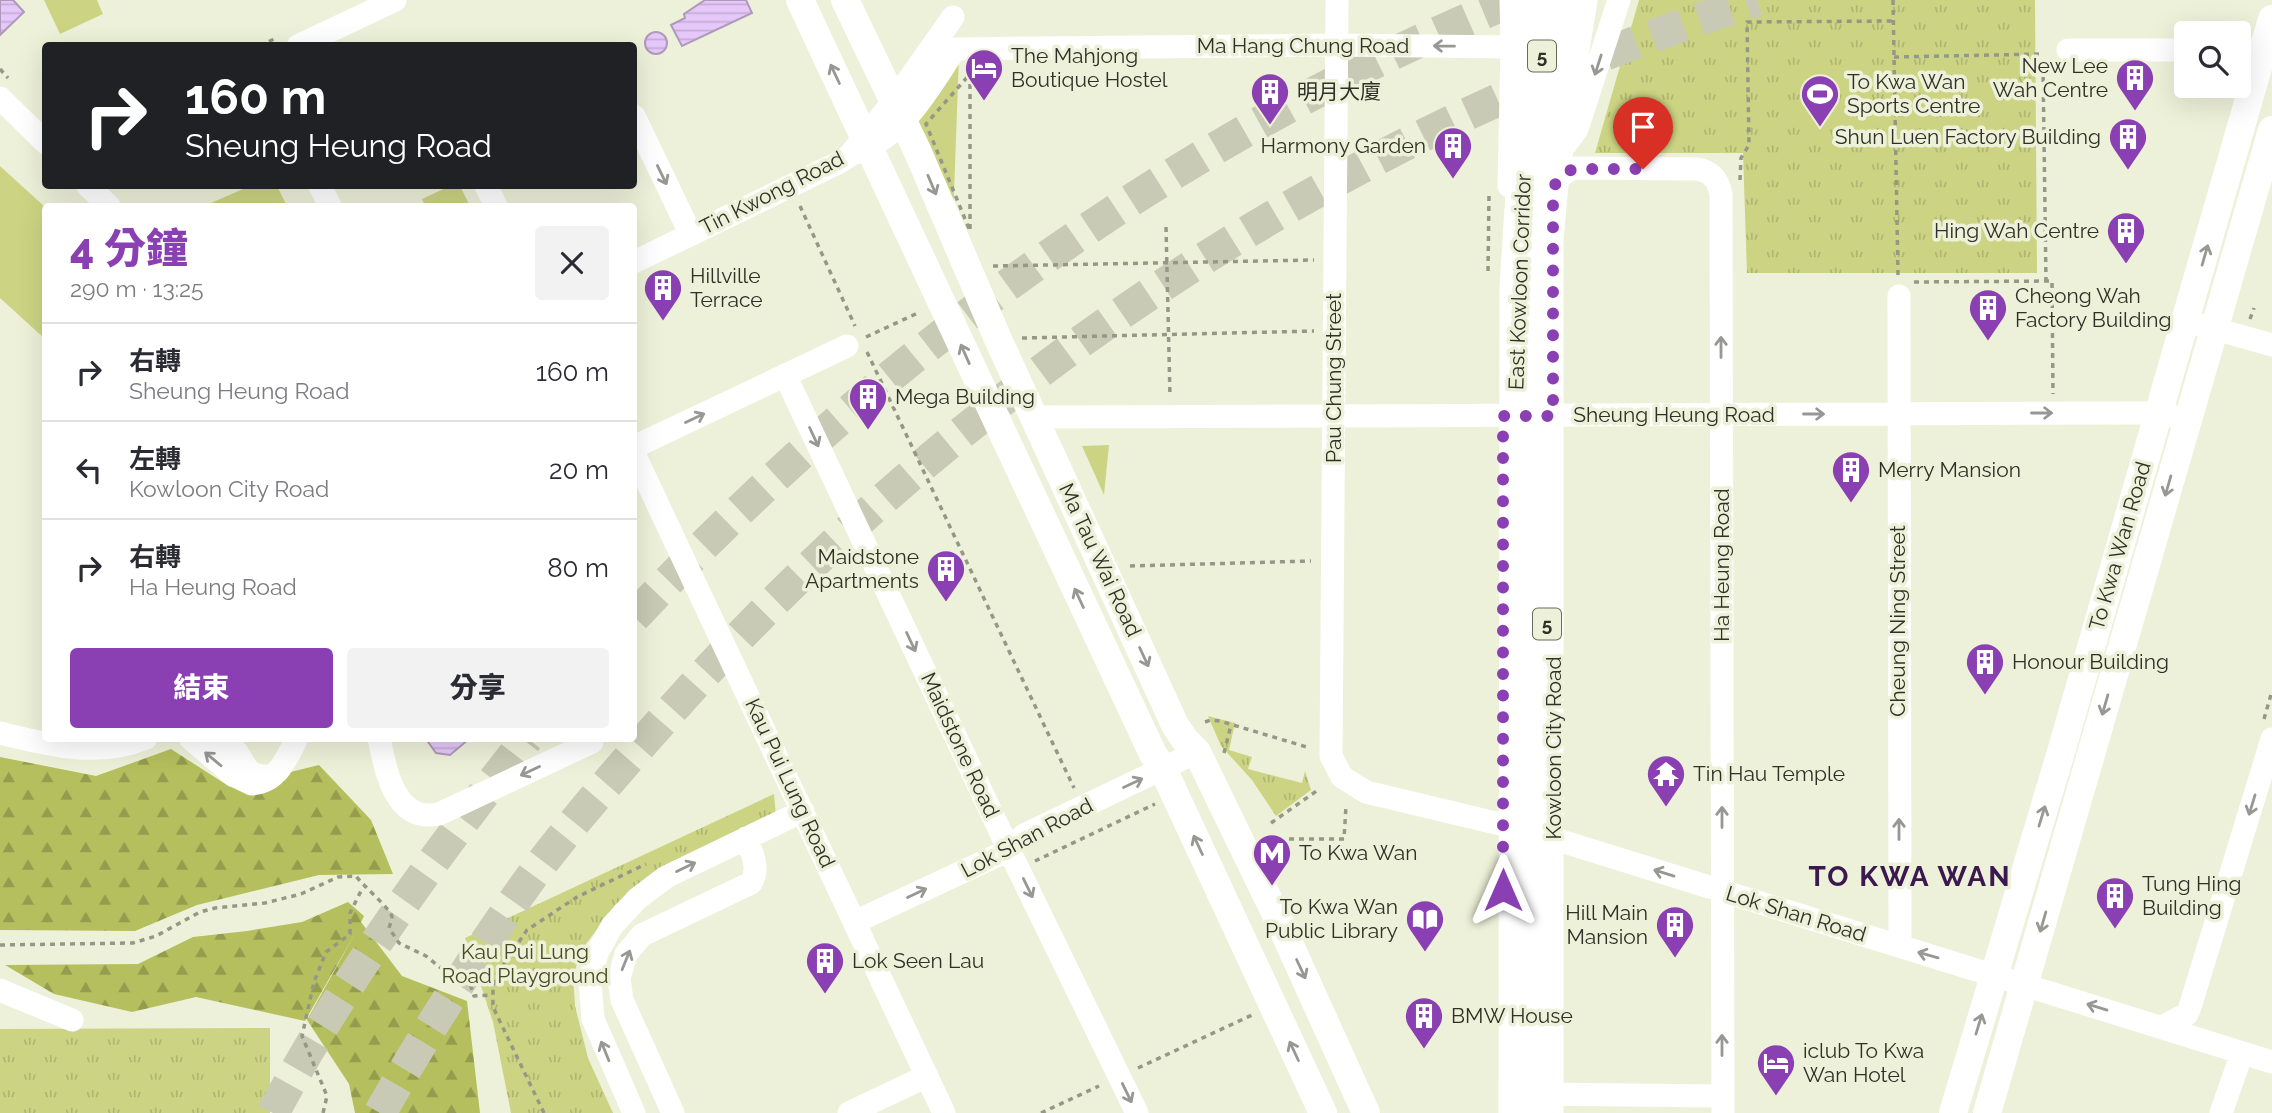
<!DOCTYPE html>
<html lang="zh-TW">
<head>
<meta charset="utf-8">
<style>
	:root { --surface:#fff; --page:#f2f2f3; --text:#2b2b33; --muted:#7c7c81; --line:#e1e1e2; --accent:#8a40b3 }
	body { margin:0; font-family:Raleway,"Noto Sans TC",sans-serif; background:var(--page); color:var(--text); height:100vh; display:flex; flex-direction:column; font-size:26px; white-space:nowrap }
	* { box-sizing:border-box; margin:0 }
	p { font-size:23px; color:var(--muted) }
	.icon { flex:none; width:38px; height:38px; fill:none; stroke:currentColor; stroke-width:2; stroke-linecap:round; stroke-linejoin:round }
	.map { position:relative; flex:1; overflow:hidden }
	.sheet { position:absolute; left:42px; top:203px; width:595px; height:539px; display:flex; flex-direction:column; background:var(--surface); border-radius:7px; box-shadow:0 7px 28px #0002 }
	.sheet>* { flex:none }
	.hud { position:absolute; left:42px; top:42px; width:595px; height:147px; border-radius:7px; box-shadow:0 7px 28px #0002; background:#202124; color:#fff; overflow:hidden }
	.tools { position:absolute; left:2174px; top:21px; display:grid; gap:14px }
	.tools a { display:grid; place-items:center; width:77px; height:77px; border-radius:7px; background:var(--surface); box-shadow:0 7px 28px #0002; font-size:35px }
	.pin { position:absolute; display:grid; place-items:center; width:60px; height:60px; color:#fff; margin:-72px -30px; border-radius:50% 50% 50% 0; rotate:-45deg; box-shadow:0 0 7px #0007 }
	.pin .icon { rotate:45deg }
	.me { position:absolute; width:77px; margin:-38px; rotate:0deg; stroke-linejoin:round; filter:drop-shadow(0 0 5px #0008) }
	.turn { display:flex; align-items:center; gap:24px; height:147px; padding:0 28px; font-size:32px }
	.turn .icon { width:91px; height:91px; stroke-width:2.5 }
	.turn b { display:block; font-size:49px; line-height:60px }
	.round { display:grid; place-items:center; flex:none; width:74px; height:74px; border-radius:7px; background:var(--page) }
	.summary { display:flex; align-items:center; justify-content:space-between; height:119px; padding:0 28px }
	h1 { font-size:42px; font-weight:800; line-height:52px; color:var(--accent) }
	.action { display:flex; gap:14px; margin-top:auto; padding:14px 28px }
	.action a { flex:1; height:80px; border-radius:7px; background:var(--accent); color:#fff; font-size:28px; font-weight:800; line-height:80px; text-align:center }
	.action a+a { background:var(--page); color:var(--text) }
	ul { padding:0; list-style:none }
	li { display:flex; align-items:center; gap:21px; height:98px; padding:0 28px; border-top:2px solid var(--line) }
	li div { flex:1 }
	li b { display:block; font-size:26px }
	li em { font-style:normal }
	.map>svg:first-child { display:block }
</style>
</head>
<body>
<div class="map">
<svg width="2272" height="1113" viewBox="0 0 2272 1113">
	<defs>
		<pattern id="forest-firs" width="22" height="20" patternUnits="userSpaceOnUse" patternTransform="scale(1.75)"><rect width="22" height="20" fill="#b5bf5d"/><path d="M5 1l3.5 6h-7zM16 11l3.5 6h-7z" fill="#949c4d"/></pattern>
		<pattern id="park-tufts" width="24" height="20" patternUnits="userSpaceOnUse" patternTransform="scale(1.75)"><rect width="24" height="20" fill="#ccd483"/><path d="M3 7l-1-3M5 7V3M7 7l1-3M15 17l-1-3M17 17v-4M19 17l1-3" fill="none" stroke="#b0b671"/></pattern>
		<pattern id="water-rules" width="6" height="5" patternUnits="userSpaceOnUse" patternTransform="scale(1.75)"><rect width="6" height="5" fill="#e5c8f9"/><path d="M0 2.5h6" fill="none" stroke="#c5acd5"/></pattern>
	</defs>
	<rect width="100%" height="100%" fill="#eef1d9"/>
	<path fill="#ccd483" d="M44,0H97L103,14L60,34Z
		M959,57L953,221L910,122Z
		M0,166L45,207V339L0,298Z
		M250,186H277L287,206H204Z
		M450,186H460L470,206H425L422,199Z
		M1109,445L1104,495L1082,446Z"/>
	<path fill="url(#forest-firs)" d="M171,749L230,787L319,765L371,820L393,874L319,875L197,905L135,931L0,930V757L96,776Z
		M348,902L364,916L361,922L402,976L467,1001L480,1113H355L349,1084L307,1020L357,930L305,1021L196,997L132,1012L54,994L5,965L138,964L193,937L247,931L302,922Z"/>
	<path fill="url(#park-tufts)" d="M1639,0H2035L2037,273H1747L1743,153H1595Z
		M1208,716L1235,723L1229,750L1252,757L1248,769L1302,783L1305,771L1311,790L1276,816L1252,780L1221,746Z
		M774,794L776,817L652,876L616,904L586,944L573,974L575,1006L588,1058L613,1113H511L493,1022L465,938Z
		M270,1028V1113H0V1029Z"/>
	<path fill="url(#water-rules)" stroke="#ae9aba" stroke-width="2" d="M0,0H13L24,12L0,35Z
		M705,0H746L752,13L682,46L671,25L685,18L684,14Z
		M645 43a11 11 0 1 1 22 0a11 11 0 1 1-22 0Z
		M426,739V738L469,739L450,755L436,753Z"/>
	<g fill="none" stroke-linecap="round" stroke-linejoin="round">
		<path stroke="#c8cab5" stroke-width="33" stroke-dasharray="33 17" stroke-linecap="butt" d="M634,617C880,355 1180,136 1514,0
			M273,1113C345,978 433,858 527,738
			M380,1113C425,1034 474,957 527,883C568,827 615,774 661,722C953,390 1334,135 1757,0"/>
		<path stroke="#969887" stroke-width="3.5" stroke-dasharray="5 5" stroke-linecap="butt" d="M1893,0L1898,275
			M260,46L278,37
			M1894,57L2043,54
			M2043,67L2046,281
			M0,69L8,78
			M970,74V231L926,124Z
			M1740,180L1741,158L1749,145L1747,22L1893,21
			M800,206L855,326
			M1166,227L1170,396
			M993,266L1314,260
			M1488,271L1489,195
			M1914,282L2052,281L2053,394
			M2250,319L2254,308
			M866,337L920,312
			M1022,338L1314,331
			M867,352L1074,788
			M1130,566L1311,561
			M2264,719L2272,691
			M1205,722L1211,720L1220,721L1310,748
			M1224,753L1231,725
			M1271,823L1318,790
			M1279,839H1344L1346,806
			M1035,861L1155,804
			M0,945L133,943L156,936L200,912L215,908L265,903L301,894L338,877L356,876C363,886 391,909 392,917C392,921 390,924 389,928L399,943L426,956L442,969L467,975L474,996L491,995
			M1138,1068L1252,1015
			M323,1113L327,1096L302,1036L314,982L326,952L350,934V913L363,887
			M544,1113L493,1007V985L500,970L527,930L577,897L646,864
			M1041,1113L1099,1086"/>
		<path stroke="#fff" stroke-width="23" d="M1337,0L1331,756L1342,777L1366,792L1529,831L2272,1062
			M298,46L395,0
			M955,49L1337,45L1512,47
			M2068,50H2186
			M2238,50H2262
			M1528,55L1532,0
			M0,98L46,143
			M634,116L691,235
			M1557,151L1566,144L1577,129L1619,0
			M855,153C903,137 928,90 955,49
			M88,186L109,206
			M320,186L330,206
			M486,186L496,206
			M1509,186L1512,47L1511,0
			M1553,191C1555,179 1563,173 1574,168L1696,169C1711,171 1718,179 1721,194L1723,1113
			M634,262L838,163L849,156L893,102L953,17
			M1899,296L1900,946
			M2197,324L2272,345
			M785,375L1009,850L1137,1113
			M1034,417L2131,413H2159L2175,417
			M634,447L847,346
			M634,454L944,1113
			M0,733C49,745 97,758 146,738
			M190,738L233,775L252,784C278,782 286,759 297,738
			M223,738C227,742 232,746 236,751C245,763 246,776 265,776
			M379,738C386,772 395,823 439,814L592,742
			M855,922L1009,850L1024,835L1197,752
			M0,990L72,1020
			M2162,1027L2187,1014L2190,1007L2272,739
			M1533,1094L1723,1096
			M634,1113L593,1019L590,981L597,953L612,926L637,899L666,877L803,811
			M673,1113L622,1000L619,979L626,954L642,935L751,883C760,868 752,853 746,838
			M849,1113L927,1076
			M2221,1113L2242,1053"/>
		<path stroke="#fff" stroke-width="28" d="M800,0C919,251 1034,503 1153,754L1163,769L1323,1113
			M845,0L917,150L998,339L1175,725L1185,740L1197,752L1279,921L1366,1113
			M1953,1113L2061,752L2272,19
			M1987,1113L2272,130"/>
		<path stroke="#fff" stroke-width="33" d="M1515,1113L1516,288L1523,177L1551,0
			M1547,1113V239L1553,173L1581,0"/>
	</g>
	<defs><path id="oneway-shaft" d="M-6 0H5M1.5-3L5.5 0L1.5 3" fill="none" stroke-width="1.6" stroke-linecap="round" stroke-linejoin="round" transform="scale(1.75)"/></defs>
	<g stroke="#979893">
		<use href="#oneway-shaft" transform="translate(1444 46) rotate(-179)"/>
		<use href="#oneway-shaft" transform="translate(1598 65) rotate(108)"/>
		<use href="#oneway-shaft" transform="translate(835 74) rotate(-115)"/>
		<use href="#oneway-shaft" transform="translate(662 175) rotate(64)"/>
		<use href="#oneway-shaft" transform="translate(932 185) rotate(67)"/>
		<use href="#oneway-shaft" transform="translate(2205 255) rotate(-74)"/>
		<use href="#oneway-shaft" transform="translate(1721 347) rotate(-90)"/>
		<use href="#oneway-shaft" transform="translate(965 354) rotate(-114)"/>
		<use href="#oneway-shaft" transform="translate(2042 413)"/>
		<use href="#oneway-shaft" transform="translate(1814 414)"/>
		<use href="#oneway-shaft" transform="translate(695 418) rotate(-25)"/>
		<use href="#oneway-shaft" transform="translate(814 437) rotate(65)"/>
		<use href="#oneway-shaft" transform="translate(2168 486) rotate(106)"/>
		<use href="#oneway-shaft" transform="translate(1079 598) rotate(-115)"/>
		<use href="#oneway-shaft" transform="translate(911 642) rotate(65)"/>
		<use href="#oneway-shaft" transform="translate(1144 657) rotate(65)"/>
		<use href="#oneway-shaft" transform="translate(2105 705) rotate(106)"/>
		<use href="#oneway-shaft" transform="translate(213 759) rotate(-140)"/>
		<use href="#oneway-shaft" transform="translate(530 771) rotate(155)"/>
		<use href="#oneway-shaft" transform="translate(1133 783) rotate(-25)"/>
		<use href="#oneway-shaft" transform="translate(2252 805) rotate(107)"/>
		<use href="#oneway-shaft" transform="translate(2042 816) rotate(-73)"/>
		<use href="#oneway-shaft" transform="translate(1722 817) rotate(-90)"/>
		<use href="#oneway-shaft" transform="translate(1899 829) rotate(-90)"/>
		<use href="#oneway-shaft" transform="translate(1198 845) rotate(-115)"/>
		<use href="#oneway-shaft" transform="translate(686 867) rotate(-26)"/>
		<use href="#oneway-shaft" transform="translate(1664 873) rotate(-163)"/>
		<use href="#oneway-shaft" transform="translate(1028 888) rotate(64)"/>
		<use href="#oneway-shaft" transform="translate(917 893) rotate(-25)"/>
		<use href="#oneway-shaft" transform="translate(2043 922) rotate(106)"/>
		<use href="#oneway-shaft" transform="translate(1928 955) rotate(-164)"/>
		<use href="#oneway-shaft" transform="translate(626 960) rotate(-68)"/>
		<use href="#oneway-shaft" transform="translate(1301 969) rotate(65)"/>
		<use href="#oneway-shaft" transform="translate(2097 1007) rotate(-163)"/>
		<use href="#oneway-shaft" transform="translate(1979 1024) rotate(-73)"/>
		<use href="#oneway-shaft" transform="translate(1722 1045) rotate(-90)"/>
		<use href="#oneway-shaft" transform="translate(605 1051) rotate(-112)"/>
		<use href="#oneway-shaft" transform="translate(1294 1051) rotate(-115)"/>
		<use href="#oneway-shaft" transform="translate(1127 1093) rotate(64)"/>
	</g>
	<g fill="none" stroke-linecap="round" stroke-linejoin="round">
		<path stroke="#8a40b3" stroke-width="12" stroke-dasharray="0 21.6" d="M1503,890V416H1553V193C1555,180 1561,173 1574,169H1643"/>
	</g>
	<defs>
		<g id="hotel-pin" transform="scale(2.0125)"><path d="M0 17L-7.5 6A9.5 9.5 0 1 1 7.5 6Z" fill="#8a40b3" stroke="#eef1d9"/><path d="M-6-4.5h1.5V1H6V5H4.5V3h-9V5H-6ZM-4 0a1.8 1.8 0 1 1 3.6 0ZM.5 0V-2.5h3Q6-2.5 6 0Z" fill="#fff"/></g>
		<g id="building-pin" transform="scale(2.0125)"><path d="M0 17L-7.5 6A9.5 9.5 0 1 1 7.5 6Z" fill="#8a40b3" stroke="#eef1d9"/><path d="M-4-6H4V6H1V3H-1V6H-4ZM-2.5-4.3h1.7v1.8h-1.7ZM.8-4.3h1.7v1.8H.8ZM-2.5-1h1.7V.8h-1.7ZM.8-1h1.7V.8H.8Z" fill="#fff"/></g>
		<g id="stadium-pin" transform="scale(2.0125)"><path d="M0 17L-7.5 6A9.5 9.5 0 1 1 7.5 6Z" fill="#8a40b3" stroke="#eef1d9"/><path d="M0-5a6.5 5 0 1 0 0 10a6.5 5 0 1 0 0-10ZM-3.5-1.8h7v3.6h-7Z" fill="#fff"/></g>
		<g id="temple-pin" transform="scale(2.0125)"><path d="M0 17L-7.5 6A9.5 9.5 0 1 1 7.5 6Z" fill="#8a40b3" stroke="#eef1d9"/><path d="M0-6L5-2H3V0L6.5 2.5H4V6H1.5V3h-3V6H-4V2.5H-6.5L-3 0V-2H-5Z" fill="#fff"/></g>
		<g id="metro-pin" transform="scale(2.0125)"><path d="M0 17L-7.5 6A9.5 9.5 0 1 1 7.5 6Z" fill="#8a40b3" stroke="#eef1d9"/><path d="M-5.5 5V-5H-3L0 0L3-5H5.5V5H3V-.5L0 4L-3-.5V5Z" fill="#fff"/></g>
		<g id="library-pin" transform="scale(2.0125)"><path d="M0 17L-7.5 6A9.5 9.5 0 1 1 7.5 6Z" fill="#8a40b3" stroke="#eef1d9"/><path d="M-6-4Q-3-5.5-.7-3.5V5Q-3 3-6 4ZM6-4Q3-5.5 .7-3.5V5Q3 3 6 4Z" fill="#fff"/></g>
	</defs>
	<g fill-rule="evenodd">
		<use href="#hotel-pin" x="984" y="68"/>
		<use href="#building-pin" x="2135" y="78"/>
		<use href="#building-pin" x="1270" y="92"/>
		<use href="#stadium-pin" x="1820" y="94"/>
		<use href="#building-pin" x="2128" y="137"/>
		<use href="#building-pin" x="1453" y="146"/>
		<use href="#building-pin" x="2126" y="231"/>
		<use href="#building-pin" x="663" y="288"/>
		<use href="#building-pin" x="1988" y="308"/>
		<use href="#building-pin" x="868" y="397"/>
		<use href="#building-pin" x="1851" y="470"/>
		<use href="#building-pin" x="946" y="569"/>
		<use href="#building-pin" x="1985" y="662"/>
		<use href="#temple-pin" x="1666" y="774"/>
		<use href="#metro-pin" x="1272" y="853"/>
		<use href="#building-pin" x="2115" y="896"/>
		<use href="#library-pin" x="1425" y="919"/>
		<use href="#building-pin" x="1675" y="925"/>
		<use href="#building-pin" x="825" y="961"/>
		<use href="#building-pin" x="1424" y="1016"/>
		<use href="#hotel-pin" x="1776" y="1063"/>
	</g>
	<g text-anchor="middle" stroke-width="7" stroke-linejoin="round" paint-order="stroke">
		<g fill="#eef1d9" stroke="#686a5c" stroke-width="2">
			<rect x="1528" y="40.5" width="28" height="31" rx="5"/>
			<rect x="1533" y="608.5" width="28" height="31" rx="5"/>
		</g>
		<g font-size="19" font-weight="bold" fill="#2f3027">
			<text x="1542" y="63">5</text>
			<text x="1547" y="631">5</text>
		</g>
		<g font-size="21" fill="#2f3027" stroke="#eef1d9">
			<text x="1303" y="53">Ma Hang Chung Road</text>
			<text transform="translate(772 193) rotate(-27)" y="7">Tin Kwong Road</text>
			<text transform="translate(1520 282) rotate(-88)" y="7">East Kowloon Corridor</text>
			<text transform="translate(1334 378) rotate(-90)" y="7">Pau Chung Street</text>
			<text x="1674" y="422">Sheung Heung Road</text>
			<text transform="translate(2120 546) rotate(-74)" y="7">To Kwa Wan Road</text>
			<text transform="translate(1100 560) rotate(65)" y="7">Ma Tau Wai Road</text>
			<text transform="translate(1722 565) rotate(-90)" y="7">Ha Heung Road</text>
			<text transform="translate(1898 621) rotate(-90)" y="7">Cheung Ning Street</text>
			<text transform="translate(960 745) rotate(65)" y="7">Maidstone Road</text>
			<text transform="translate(1554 748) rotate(-90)" y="7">Kowloon City Road</text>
			<text transform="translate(790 783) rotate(65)" y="7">Kau Pui Lung Road</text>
			<text transform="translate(1027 838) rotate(-28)" y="7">Lok Shan Road</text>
			<text transform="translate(1796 914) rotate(17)" y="7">Lok Shan Road</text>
		</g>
		<g font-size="21" fill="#2f3027" stroke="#eef1d9" text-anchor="start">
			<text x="1011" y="63">The Mahjong<tspan x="1011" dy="24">Boutique Hostel</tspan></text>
			<text x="2108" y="73" text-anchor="end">New Lee<tspan x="2108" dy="24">Wah Centre</tspan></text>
			<text x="1847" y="89">To Kwa Wan<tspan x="1847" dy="24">Sports Centre</tspan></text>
			<text x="1297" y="99">明月大廈</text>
			<text x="2101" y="144" text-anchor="end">Shun Luen Factory Building</text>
			<text x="1426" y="153" text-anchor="end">Harmony Garden</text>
			<text x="2099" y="238" text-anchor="end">Hing Wah Centre</text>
			<text x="690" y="283">Hillville<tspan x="690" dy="24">Terrace</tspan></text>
			<text x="2015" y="303">Cheong Wah<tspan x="2015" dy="24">Factory Building</tspan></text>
			<text x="895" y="404">Mega Building</text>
			<text x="1878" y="477">Merry Mansion</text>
			<text x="919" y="564" text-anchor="end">Maidstone<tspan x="919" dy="24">Apartments</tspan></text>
			<text x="2012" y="669">Honour Building</text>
			<text x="1693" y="781">Tin Hau Temple</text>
			<text x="1299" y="860">To Kwa Wan</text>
			<text x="2142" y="891">Tung Hing<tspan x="2142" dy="24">Building</tspan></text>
			<text x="1398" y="914" text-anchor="end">To Kwa Wan<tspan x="1398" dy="24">Public Library</tspan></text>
			<text x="1648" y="920" text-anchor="end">Hill Main<tspan x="1648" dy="24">Mansion</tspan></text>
			<text x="852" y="968">Lok Seen Lau</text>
			<text x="1451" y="1023">BMW House</text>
			<text x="1803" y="1058">iclub To Kwa<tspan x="1803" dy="24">Wan Hotel</tspan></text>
		</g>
		<g font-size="21" fill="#464a22" stroke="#eef1d9">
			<text x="525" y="959">Kau Pui Lung<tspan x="525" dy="24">Road Playground</tspan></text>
		</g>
		<g font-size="28" font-weight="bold" letter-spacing="2" fill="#3b184f" stroke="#eef1d9">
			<text x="1910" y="886">TO KWA WAN</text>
		</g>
	</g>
</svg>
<div class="tools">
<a><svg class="icon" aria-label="search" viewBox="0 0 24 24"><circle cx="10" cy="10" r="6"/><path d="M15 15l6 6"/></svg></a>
</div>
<div class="pin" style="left:1643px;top:169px;background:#d93025"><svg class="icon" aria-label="arrive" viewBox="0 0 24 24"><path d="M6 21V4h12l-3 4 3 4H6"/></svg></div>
<svg class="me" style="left:1503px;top:890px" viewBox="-20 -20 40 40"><path d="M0-17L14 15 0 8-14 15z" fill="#8a40b3" stroke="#fff" stroke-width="4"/></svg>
<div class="hud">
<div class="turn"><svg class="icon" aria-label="right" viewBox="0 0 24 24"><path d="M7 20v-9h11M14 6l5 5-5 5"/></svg><div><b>160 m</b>Sheung Heung Road</div></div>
</div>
<section class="sheet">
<div class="summary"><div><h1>4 分鐘</h1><p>290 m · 13:25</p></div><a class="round"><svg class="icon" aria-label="close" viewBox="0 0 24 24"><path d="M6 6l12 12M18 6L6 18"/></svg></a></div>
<ul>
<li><svg class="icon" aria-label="right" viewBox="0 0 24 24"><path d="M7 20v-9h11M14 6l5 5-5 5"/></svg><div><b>右轉</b><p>Sheung Heung Road</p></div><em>160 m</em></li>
<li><svg class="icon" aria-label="left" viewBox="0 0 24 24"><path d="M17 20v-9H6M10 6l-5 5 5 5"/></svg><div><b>左轉</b><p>Kowloon City Road</p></div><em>20 m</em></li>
<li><svg class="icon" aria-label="right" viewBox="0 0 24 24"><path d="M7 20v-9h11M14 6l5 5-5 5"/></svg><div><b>右轉</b><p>Ha Heung Road</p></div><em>80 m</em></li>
</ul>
<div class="action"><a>結束</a><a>分享</a></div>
</section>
</div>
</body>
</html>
